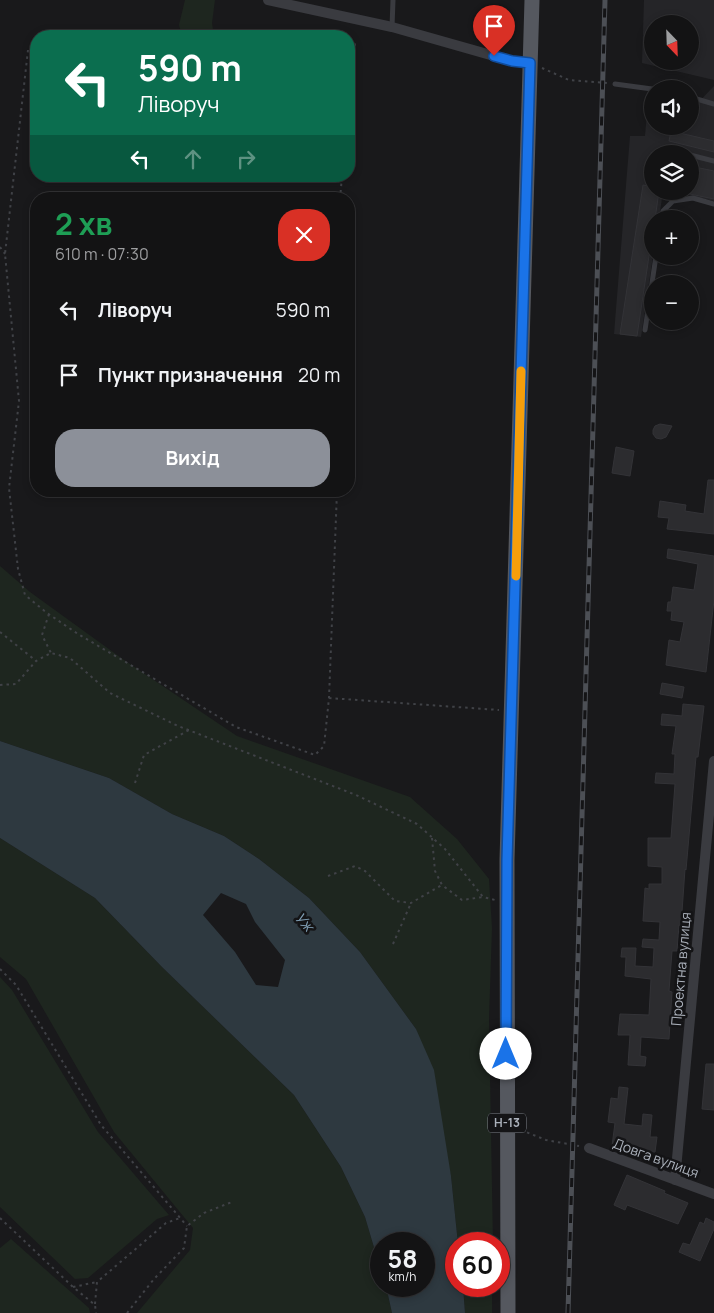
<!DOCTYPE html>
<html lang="uk">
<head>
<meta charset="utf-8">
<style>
	:root { --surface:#131314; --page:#202022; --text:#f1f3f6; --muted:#9d9ea0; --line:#323234; --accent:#8c9099 }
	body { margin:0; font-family:Manrope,sans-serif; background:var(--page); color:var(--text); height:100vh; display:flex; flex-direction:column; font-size:19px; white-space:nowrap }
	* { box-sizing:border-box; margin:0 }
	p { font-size:16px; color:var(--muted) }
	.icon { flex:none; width:28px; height:28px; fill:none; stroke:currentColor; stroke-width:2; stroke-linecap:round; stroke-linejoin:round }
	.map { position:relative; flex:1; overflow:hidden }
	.panel { position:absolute; left:30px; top:192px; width:325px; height:305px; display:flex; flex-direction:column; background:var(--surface); border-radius:20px; box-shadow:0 2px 8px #0003,0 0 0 1px var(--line) }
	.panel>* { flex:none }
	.hud { position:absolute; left:30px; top:30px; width:325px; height:152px; border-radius:20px; box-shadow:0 2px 8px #0003,0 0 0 1px var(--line); background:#0b6e4f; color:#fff; overflow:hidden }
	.needle { width:32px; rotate:157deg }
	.controls { position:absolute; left:644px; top:15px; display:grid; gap:10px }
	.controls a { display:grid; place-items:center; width:55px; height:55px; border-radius:50%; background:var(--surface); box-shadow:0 2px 8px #0003,0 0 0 1px var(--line); font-size:25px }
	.speed { position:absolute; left:370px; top:1232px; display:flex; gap:10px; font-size:25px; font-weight:700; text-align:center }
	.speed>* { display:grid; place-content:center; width:65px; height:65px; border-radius:50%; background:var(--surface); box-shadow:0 2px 8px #0003,0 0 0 1px var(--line); line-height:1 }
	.speed small { font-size:12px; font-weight:400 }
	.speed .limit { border:8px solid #d22; background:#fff; color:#111 }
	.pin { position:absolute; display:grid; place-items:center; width:42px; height:42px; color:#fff; margin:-51px -21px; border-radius:50% 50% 50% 0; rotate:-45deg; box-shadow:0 0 5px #0007 }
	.pin .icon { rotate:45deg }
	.me { position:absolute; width:55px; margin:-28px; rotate:0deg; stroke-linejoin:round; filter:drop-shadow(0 0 4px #0008) }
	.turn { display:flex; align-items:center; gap:18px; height:105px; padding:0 25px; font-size:22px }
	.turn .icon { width:65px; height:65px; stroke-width:2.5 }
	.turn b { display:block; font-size:35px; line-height:42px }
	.lanes { display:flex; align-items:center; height:48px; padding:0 25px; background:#0003; justify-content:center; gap:25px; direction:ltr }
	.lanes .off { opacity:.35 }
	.round { display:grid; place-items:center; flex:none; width:52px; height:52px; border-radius:20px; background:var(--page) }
	.overview { display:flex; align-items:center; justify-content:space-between; height:85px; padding:0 25px }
	h1 { font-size:30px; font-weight:700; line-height:38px; color:#1e9e55 }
	.button { display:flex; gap:10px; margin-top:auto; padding:10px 25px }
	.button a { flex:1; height:58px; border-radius:20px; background:var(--accent); color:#fff; font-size:20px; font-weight:700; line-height:58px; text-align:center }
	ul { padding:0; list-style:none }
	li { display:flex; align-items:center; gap:15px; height:65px; padding:0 25px }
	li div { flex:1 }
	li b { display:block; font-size:19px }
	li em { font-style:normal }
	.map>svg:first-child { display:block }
</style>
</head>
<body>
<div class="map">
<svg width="714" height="1313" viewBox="0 0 714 1313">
	<rect width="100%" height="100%" fill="#19191b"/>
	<path fill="#252528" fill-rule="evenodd" d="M644,0H714V80L642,63ZM652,24H690V61H652Z
		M714,86V201L670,191H690V154H652V191H663L659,219H652L653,256L641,337L614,334L630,136H645L648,101L652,102V126H690V104L696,105Z"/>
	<path fill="#1e261f" d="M185,0H215L212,23L214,36H182L179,25Z
		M0,566L30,592L124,660L237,736L410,797L457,839L489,879L492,928L489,1019L493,1244H458L451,1176L416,1029L360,952L309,898L259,859L224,836L172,814L109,778L0,741Z
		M0,838L95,898L162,967L294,1095L341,1167L365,1217L381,1271V1286H386L392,1313H137L190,1250L193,1228L114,1132L26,979L0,957Z
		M0,977L12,990L98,1132L169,1215L157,1219L88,1278L75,1279L0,1207Z
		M11,1239L89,1308L90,1313H0V1248Z
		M463,1286H492V1313H465Z"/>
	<path fill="#2e3940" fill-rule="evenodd" d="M0,741L109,778L172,814L224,836L259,859L309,898L360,952L416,1029L434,1070L451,1176L458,1244H456V1286H463L465,1313H392L386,1286H424V1244H381V1271L365,1217L341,1167L294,1095L162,967L95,898L0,838ZM221,893L246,904L255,922L285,960L278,987L256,985L235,952L203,915Z"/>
	<path fill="#2c2c2f" stroke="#333337" d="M671,131L714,141V152L669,141Z
		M690,166L714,171V199L690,194Z
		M643,185L652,187V191H659L655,219H652V236L637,336L620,334Z
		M660,424L672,426L666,437L661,439L656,438L653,434V430L655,426Z
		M616,447L634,451L630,476L612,473Z
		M708,480H714V534L667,529L669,518L658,517L660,501L686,505L685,511L704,514Z
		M668,549L714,556V600L706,672L666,665L669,640L680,642L684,622L671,620L672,611H667L668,602H671L673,587L694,590L698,564L667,558Z
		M662,683L684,687L682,698L660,694Z
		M683,704L704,706L698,757H696L686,870L685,869L681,926L679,925L677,951H672L669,991L672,992L669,1039L641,1037L640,1056L646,1057L645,1066L628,1065L630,1035H618L620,1014L649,1015L651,979L625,976L626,957H621L622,948H636L635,966L653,967L654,948L642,947L643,939L659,940L660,922L643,921L645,888L649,889V884H662V867L648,866V838H671L675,784L655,783L656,773L674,774L675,754H672L676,726L661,725L662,714L682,716Z
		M706,1064H714V1110L702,1109Z
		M619,1087L628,1088L624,1124L642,1126L643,1114L652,1115L650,1137H657L655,1152L612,1146L615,1123L608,1122L611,1098L618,1099Z
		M627,1175L665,1191L664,1193L688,1203L678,1224L627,1205L625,1210L614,1205Z
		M706,1218L714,1222V1229L700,1261L679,1252L683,1243L690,1245L700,1222L704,1224Z"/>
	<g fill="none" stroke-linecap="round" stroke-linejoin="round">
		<path stroke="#404247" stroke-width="2" stroke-dasharray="2.5 4" stroke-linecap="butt" d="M28,50L5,254L19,401L9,488L18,569L25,595L47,613L78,634L236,727L315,755L324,746L329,698L337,491
			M542,68L569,80L608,83
			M349,104L355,43
			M340,199L342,176
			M0,247L5,254
			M49,614L42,635L51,653
			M0,632L35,660
			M0,685L16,684L36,661L51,653L70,658L110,693L178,726L356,795L417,824L445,849L483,897L495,900
			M329,698L499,710
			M135,783L144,755L189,730
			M432,838L435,871L442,885L462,900L483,897
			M328,876L355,866L365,871L395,901L411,903L442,885
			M393,944L411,903
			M0,969L16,985L101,1125L187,1226
			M521,1130L546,1140L579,1146
			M0,1218L73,1287L95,1305L96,1313
			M73,1287L97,1282
			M95,1304L97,1282L166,1223L180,1218
			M127,1313L154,1279L184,1248L187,1226L204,1213L232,1202"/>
		<path stroke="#3a3b40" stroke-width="5" d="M392,27L393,0
			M615,84L652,89
			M690,97L714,104
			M675,152L684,154
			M690,155L714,161
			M662,219L663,211L673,201L693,198L714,204
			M645,330L656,256"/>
		<path stroke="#3a3b40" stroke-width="10" d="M268,0L392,27L512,61L530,63
			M589,1148L714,1194
			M675,1180L714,761"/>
		<path stroke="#55585f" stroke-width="15" d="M508,1313L507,860L532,0"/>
		<g stroke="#4c4f55" stroke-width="5">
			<path id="rail" d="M568,1313L605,0"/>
		</g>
		<use href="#rail" stroke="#141416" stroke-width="3" stroke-dasharray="9" stroke-linecap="butt"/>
	</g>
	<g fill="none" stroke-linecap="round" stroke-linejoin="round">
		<g stroke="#114b97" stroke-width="12">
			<path id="route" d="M494,56L512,61L530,63L507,860L506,1054"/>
		</g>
		<use href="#route" stroke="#1a73e8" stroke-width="9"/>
		<path stroke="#f59e0b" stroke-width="9" d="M516,576L521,371"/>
	</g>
	<g text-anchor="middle" stroke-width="5" stroke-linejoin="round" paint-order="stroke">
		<rect fill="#141416" stroke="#7e828a" stroke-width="1" x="488" y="1113.5" width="38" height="19" rx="4"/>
		<g font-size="12" font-weight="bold" fill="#abb1bb">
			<text x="507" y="1127">Н-13</text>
		</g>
		<g font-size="14" fill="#abb1bb" stroke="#141416">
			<text transform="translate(681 969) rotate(-85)" y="5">Проектна вулиця</text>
			<text transform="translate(656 1158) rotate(20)" y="5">Довга вулиця</text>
		</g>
		<g font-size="15" font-style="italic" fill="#81a0b6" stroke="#141416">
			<text transform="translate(304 922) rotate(47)" y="5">Уж</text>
		</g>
	</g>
</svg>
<div class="controls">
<a><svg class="needle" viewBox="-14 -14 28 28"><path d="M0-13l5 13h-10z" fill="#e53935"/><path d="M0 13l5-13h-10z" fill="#9d9ea0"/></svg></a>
<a><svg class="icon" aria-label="sound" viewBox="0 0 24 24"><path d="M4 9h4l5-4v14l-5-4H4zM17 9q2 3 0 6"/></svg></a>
<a><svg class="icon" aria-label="layers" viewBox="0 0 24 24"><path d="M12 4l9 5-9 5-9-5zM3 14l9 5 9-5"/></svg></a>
<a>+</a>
<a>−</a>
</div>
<div class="speed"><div>58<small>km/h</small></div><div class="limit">60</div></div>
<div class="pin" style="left:494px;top:56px;background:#d93025"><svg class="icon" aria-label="arrive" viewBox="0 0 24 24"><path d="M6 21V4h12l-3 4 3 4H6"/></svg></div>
<svg class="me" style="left:506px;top:1054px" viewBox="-20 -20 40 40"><circle r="19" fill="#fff"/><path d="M0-13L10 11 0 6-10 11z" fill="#1a73e8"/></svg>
<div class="hud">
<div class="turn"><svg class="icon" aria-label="left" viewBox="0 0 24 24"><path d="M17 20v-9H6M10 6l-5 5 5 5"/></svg><div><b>590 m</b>Ліворуч</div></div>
<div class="lanes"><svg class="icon" aria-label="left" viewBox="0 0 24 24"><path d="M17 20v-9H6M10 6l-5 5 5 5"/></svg><svg class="icon off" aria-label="ahead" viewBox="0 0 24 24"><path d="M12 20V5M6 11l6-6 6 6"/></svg><svg class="icon off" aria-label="right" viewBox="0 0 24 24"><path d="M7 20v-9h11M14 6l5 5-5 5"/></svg></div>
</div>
<section class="panel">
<div class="overview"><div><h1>2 хв</h1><p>610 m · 07:30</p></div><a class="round" style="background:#d93025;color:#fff"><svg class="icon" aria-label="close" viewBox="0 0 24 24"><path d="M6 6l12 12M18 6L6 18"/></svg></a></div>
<ul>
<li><svg class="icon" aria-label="left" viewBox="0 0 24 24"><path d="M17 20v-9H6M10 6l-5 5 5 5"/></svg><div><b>Ліворуч</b></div><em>590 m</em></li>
<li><svg class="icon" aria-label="arrive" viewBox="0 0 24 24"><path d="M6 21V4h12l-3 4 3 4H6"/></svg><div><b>Пункт призначення</b></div><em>20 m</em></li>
</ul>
<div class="button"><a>Вихід</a></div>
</section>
</div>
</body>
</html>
